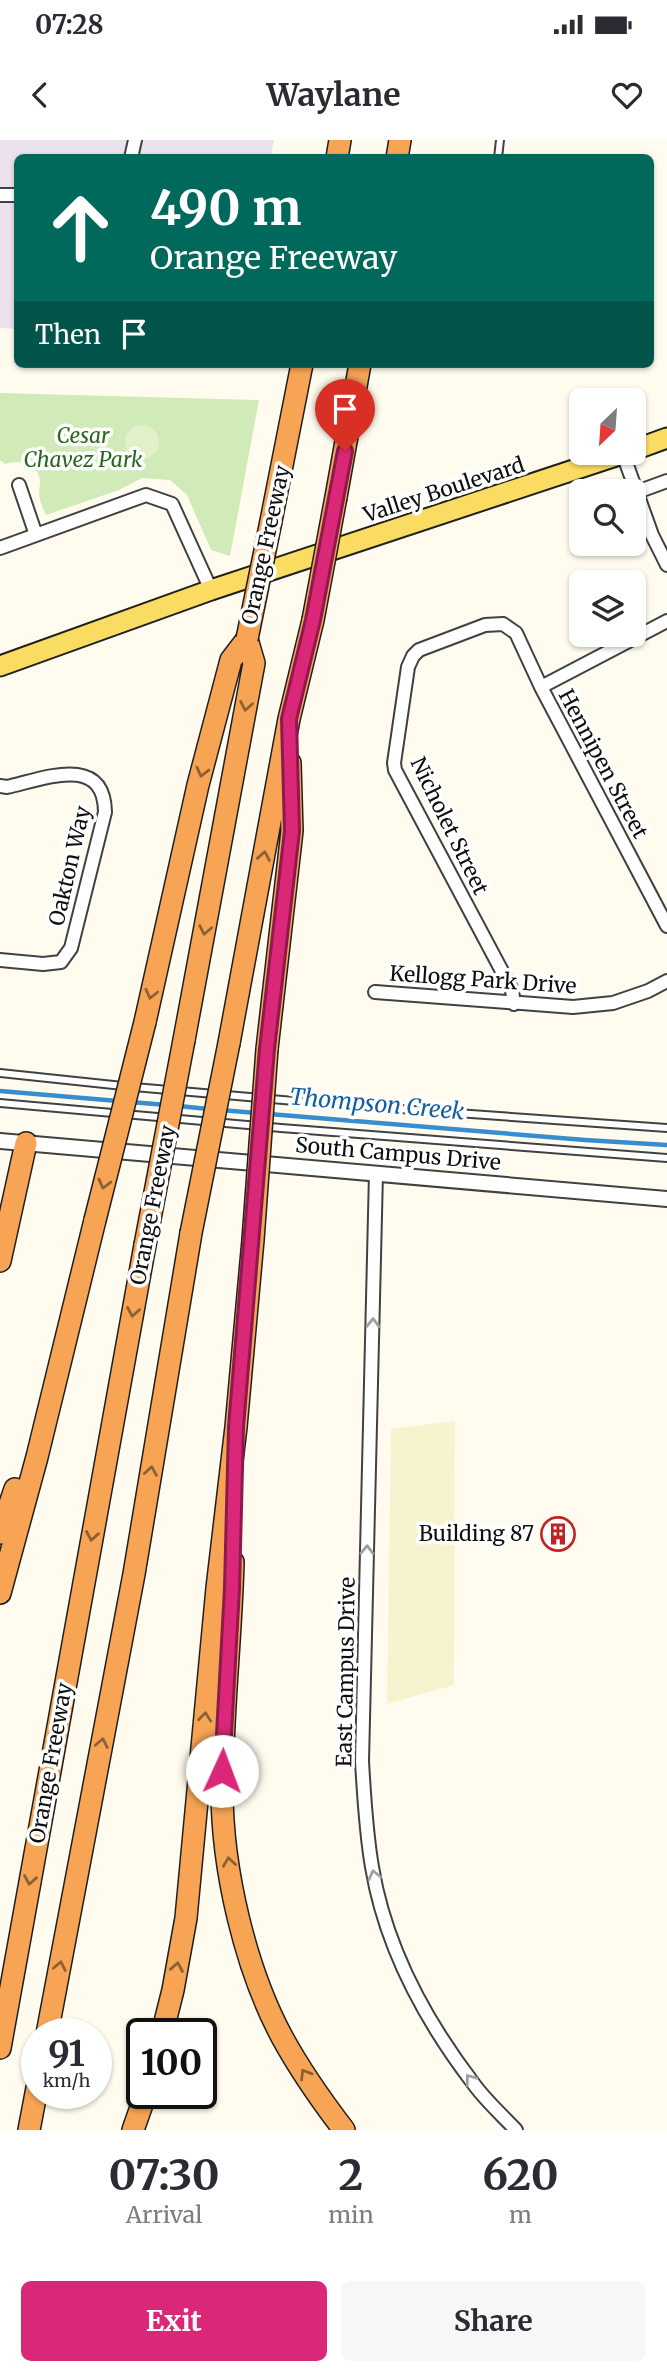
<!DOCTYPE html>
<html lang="en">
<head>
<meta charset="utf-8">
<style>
	:root { --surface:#fff; --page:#f7f7f7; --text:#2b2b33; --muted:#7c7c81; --accent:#db2777 }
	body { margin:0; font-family:Merriweather,serif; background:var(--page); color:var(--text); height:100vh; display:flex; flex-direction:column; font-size:26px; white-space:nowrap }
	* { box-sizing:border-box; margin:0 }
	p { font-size:23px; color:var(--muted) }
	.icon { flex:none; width:38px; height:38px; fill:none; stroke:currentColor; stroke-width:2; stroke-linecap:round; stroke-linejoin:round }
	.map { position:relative; height:1990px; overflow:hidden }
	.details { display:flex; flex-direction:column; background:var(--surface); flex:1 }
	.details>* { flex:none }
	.hud { position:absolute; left:14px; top:14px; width:640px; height:214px; border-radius:10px; box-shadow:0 2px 5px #0004; background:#00695c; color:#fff; overflow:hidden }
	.needle { width:46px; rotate:205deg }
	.tools { position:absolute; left:569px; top:248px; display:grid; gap:14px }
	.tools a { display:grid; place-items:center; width:77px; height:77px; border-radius:10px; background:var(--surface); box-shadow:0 2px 5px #0004; font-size:35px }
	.speed { position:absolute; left:21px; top:1878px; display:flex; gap:14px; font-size:35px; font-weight:700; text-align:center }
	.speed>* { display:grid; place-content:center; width:91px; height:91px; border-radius:50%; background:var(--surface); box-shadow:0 2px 5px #0004; line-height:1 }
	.speed small { font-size:18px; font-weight:400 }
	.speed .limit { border:4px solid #111; border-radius:10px; background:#fff; color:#111 }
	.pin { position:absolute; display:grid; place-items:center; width:60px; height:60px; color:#fff; margin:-72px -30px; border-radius:50% 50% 50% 0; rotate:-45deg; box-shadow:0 0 7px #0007 }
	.pin .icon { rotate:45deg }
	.me { position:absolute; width:77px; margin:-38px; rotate:2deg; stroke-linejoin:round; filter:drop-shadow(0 0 5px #0008) }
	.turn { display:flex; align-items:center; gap:24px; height:147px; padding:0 21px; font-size:32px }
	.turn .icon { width:91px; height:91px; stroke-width:2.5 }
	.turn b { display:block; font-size:49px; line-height:60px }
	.then { display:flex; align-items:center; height:66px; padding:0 21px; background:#0003; gap:14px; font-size:26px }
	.eta { display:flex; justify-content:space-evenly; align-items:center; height:119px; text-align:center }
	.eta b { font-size:42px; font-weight:700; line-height:49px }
	.primary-button { display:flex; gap:14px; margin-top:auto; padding:14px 21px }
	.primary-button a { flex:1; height:80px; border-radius:10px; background:var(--accent); color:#fff; font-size:28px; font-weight:700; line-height:80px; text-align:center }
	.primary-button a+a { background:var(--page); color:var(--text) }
	.status { display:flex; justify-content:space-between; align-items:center; height:49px; padding:0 35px; background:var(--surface); direction:ltr }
	.status svg { height:19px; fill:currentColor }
	header { display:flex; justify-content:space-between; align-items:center; height:91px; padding:0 21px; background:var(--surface); font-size:32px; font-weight:700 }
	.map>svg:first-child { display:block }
</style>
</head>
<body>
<div class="status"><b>07:28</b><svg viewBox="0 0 49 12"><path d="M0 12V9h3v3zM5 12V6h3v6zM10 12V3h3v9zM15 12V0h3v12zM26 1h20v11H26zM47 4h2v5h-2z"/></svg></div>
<header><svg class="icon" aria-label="back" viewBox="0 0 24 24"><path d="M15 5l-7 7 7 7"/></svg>Waylane<svg class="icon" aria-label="heart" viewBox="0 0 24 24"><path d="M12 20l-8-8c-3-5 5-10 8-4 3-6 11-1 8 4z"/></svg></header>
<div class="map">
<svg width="667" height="1990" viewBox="0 0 667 1990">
	<rect width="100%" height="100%" fill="#fffcef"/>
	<path fill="#ece2ed" d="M0,0H274L271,17L18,18L17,189L0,188Z"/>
	<path fill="#f5f4ce" d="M455,1281L454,1545L387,1564L391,1289Z"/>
	<path fill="#d0eab8" d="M0,253L259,260L230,416L211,410L187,355L170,340L142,338L119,350L46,375C44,370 41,364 40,359C38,353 40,347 40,341C39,324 19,319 5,324L0,320Z"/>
	<path fill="#e2f1ca" d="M125 302a17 17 0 1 1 34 0a17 17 0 1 1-34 0Z"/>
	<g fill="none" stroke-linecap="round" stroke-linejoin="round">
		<path stroke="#388dd0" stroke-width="4.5" d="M0,951L118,961
			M130,962L167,965
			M179,966L208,969
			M221,970L257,973
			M269,974L585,1000L667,1005"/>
		<g stroke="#414141" stroke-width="10">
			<path id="service" d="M498,18L500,0
				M0,933L123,946
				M134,947L329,964L667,988
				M0,963L281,988L667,1018"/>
		</g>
		<g stroke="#414141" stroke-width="16">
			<path id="minor" d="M131,18L135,0
				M0,55H18
				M623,314L652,395L667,425
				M19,345L36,395
				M637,352L667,341
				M0,408L146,355L172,364L211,450
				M541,547L667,481
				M0,646L7,647C43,639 104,613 105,672L71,808L61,822L43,824L0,820
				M375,852L573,867L613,863L648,851L667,841
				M514,864L512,850L395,630L394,623L408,527L413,516L419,510L485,485L503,484L516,493L541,547L667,786
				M376,1033L362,1621C364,1657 366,1692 372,1727C385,1805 425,1880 473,1943C485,1960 501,1974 516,1990"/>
		</g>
		<g stroke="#414141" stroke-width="18">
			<path id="tertiary" d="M0,1001L667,1059"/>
		</g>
		<g stroke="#1f1f1f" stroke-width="23">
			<path id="primary" d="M634,310L667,298
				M0,526L211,450L625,313"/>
		</g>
		<g stroke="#1f1f1f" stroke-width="24">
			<path id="motorway" d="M337,18L340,0
				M397,18L400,0
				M336,357L360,224
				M271,381L302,224
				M145,882L198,645L231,520L247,499
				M184,900L254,523L247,499
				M229,903L289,579L313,480
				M267,909L292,691L290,623
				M0,1121L26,1003
				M0,1393L15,1349
				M233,1422C231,1498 222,1574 222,1650C222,1729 245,1828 282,1897C300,1930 321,1960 344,1990
				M0,1453L37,1317L95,1080
				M47,1894L134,1434L191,1093
				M162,1894L173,1850L186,1778L217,1448L236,1287L253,1100
				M0,1908L145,1105
				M29,1990L37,1948
				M133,1990L146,1953"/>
		</g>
		<use href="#service" stroke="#fff" stroke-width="6"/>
		<use href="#minor" stroke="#fff" stroke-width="12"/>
		<use href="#tertiary" stroke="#fff" stroke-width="14"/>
		<use href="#primary" stroke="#fbdc63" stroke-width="19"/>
		<use href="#motorway" stroke="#f7a555" stroke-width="21"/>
		<g stroke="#1f1f1f" stroke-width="24" stroke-linecap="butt">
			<path id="motorway-bridge" d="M313,480L336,357
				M247,499L271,381
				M95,1080L145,882
				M191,1093L229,903
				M253,1100L267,909
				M145,1105L184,900"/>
		</g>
		<use href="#motorway-bridge" stroke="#f7a555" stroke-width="21"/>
	</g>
	<defs><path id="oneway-chevron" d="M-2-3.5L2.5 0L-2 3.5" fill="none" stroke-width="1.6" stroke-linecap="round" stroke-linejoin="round" transform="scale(1.75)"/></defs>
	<g stroke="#8e6135">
		<use href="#oneway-chevron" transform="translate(246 566) rotate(101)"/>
		<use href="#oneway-chevron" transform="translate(202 632) rotate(104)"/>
		<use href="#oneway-chevron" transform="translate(264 716) rotate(-80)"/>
		<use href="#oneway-chevron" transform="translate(205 790) rotate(101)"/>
		<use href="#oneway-chevron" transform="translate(151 854) rotate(103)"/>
		<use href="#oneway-chevron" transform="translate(104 1044) rotate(104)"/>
		<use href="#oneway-chevron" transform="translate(133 1172) rotate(100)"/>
		<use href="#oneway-chevron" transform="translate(151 1331) rotate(-81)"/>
		<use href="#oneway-chevron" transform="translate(92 1396) rotate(100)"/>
		<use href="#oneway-chevron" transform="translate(205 1577) rotate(-84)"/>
		<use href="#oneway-chevron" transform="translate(102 1603) rotate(-79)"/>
		<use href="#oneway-chevron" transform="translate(229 1722) rotate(-98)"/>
		<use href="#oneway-chevron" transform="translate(30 1740) rotate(100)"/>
		<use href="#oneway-chevron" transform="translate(60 1826) rotate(-79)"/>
		<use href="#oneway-chevron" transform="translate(177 1827) rotate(-80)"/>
		<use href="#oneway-chevron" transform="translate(305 1934) rotate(-121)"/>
	</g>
	<g stroke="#9f9f9f">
		<use href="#oneway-chevron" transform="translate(373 1183) rotate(-89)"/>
		<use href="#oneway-chevron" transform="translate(367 1410) rotate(-89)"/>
		<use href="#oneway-chevron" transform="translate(374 1735) rotate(-103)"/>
		<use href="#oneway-chevron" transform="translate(470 1939) rotate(-127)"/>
	</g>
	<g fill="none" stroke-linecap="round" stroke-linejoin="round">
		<g stroke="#8e194d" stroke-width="18">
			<path id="route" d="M222,1631L232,1448L236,1287L267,909L292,691L289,579L313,480L345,311"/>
		</g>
		<use href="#route" stroke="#db2777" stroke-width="12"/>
	</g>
	<defs>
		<g id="building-ring" transform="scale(1.75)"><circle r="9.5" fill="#fff" stroke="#c12324" stroke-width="1.5"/><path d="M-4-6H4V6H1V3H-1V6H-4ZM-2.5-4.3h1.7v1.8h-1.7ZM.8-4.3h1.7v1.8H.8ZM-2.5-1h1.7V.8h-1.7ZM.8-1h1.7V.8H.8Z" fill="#c12324"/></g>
	</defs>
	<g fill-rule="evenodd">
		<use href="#building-ring" x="558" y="1394"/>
	</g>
	<g text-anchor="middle" stroke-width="7" stroke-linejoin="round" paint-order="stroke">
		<g font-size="21" font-style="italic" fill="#29671d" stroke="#fff">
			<text x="83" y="303">Cesar<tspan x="83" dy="24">Chavez Park</tspan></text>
		</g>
		<g font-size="21" fill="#0e0e0e" stroke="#fff">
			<text transform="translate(444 350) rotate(-18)" y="7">Valley Boulevard</text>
			<text transform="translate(266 405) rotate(-78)" y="7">Orange Freeway</text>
			<text transform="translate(603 624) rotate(62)" y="7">Hennipen Street</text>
			<text transform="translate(449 686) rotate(64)" y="7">Nicholet Street</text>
			<text transform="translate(70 726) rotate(-77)" y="7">Oakton Way</text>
			<text transform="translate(483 840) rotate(4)" y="7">Kellogg Park Drive</text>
			<text transform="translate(398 1014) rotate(5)" y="7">South Campus Drive</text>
			<text transform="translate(153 1065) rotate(-79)" y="7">Orange Freeway</text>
			<text transform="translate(346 1532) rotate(-89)" y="7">East Campus Drive</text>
			<text transform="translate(51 1623) rotate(-80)" y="7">Orange Freeway</text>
		</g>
		<g font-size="21" fill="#0e0e0e" stroke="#fff" text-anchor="end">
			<text x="534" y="1401">Building 87</text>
		</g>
		<g font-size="23" font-style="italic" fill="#145fa3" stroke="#fff">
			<text transform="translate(377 964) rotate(5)" y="8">Thompson Creek</text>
		</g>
	</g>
</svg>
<div class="tools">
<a><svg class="needle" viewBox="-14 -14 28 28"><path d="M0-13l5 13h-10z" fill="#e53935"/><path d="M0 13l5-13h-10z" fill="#7c7c81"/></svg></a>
<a><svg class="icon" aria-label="search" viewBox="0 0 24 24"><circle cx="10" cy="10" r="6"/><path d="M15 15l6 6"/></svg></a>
<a><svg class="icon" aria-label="layers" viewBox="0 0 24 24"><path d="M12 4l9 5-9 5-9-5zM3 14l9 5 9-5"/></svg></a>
</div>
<div class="speed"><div>91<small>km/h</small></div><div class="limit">100</div></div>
<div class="pin" style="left:345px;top:311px;background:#d93025"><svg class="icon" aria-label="arrive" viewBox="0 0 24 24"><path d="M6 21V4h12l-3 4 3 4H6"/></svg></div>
<svg class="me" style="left:222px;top:1631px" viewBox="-20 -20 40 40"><circle r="19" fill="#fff"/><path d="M0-13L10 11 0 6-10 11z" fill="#db2777"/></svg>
<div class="hud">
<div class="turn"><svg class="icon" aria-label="ahead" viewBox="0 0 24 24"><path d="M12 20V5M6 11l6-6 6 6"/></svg><div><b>490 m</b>Orange Freeway</div></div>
<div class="then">Then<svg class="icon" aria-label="arrive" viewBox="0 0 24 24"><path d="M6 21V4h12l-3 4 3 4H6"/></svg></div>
</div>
</div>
<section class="details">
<div class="eta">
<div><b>07:30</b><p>Arrival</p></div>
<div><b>2</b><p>min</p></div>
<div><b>620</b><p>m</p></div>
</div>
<div class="primary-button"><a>Exit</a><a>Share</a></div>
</section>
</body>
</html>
